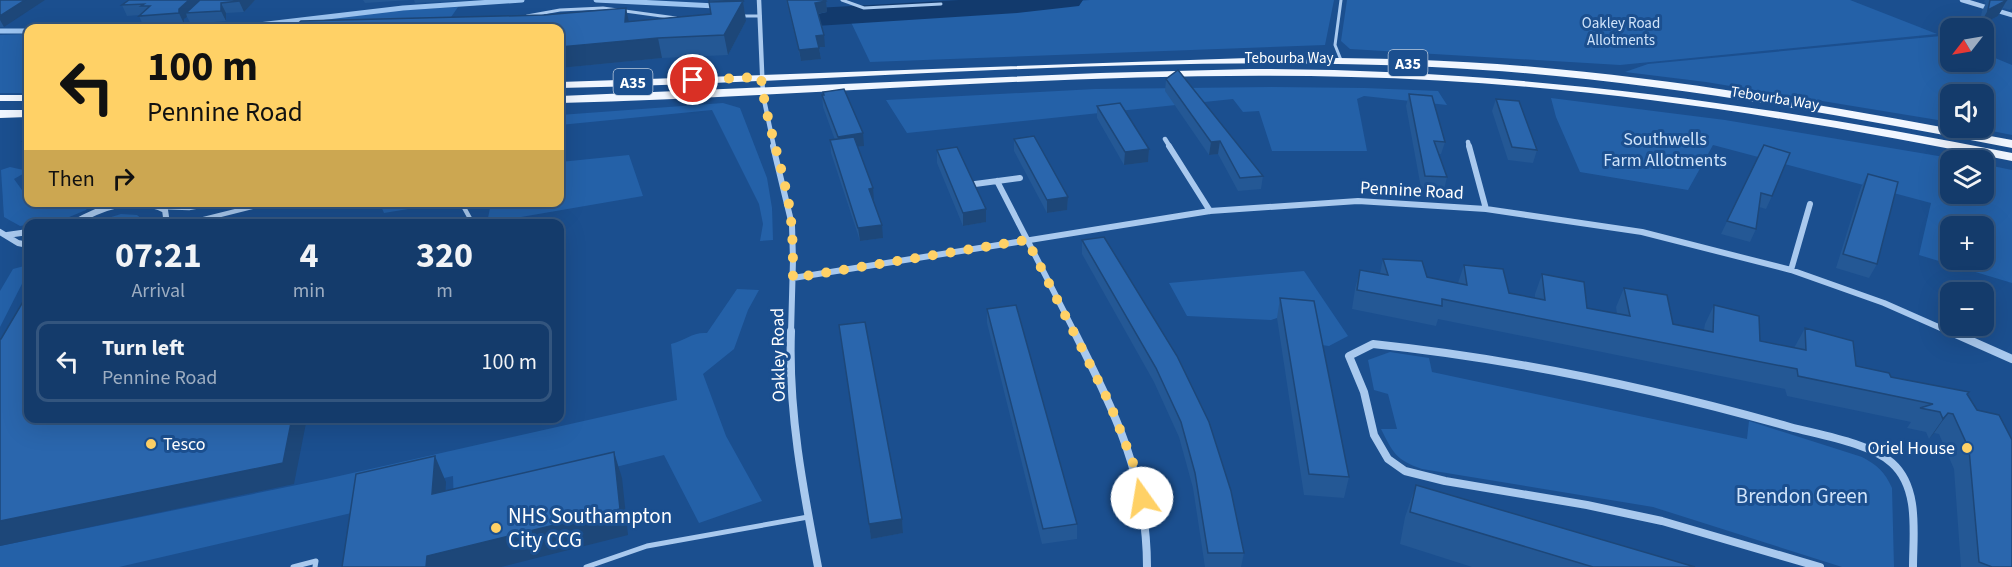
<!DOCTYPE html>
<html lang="en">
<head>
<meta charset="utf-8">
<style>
	:root { --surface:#143b6b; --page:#214673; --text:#f1f3f6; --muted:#9dadc1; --line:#33557e }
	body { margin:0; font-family:"Source Sans 3",sans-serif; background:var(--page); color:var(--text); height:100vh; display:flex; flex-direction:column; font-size:22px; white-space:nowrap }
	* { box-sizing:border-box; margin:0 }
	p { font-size:20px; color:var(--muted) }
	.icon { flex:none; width:33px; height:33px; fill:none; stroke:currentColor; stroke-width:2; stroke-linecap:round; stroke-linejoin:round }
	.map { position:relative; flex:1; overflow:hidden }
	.details { position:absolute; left:24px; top:219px; width:540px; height:204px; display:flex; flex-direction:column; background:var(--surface); border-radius:12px; box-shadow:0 6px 24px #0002,0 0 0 2px var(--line) }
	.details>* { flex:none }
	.banner { position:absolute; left:24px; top:24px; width:540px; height:183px; border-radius:12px; box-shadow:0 6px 24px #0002,0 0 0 2px var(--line); background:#ffd166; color:#111; overflow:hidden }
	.needle { width:39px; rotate:239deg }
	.fabs { position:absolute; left:1940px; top:18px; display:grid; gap:12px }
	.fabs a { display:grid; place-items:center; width:54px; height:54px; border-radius:12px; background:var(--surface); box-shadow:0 6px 24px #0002,0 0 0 2px var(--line); font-size:30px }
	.pin { position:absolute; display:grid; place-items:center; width:51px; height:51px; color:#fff; margin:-26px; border:3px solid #fff; border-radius:50%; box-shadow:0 2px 6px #0007 }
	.me { position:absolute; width:66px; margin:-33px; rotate:347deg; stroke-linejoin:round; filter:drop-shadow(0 0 4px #0008) }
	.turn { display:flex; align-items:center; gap:21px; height:126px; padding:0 24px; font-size:27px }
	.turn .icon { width:78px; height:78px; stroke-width:2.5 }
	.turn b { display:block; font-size:42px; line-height:51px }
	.then { display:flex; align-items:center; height:57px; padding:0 24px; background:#0003; gap:12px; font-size:22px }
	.eta { display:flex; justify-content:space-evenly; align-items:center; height:102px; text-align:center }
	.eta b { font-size:36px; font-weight:700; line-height:42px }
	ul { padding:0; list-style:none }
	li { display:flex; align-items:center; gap:18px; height:81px; margin:0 12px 9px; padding:0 12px; border:3px solid var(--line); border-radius:12px }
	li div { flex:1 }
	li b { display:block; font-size:22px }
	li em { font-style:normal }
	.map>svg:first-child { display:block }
</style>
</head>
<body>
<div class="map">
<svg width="2012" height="567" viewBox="0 0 2012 567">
	<rect width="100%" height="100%" fill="#1b4f8f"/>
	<path fill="#2461a8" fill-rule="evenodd" d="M1090,0H1334L1325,45L870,62L849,18L1018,7Z
		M1347,0H1850L1937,34L1620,65L1350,49L1341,41Z
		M458,7L447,23L380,28H257L391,11Z
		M28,34V93H0V35Z
		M1941,36L1950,40V62H1983V53L2012,65V135L1977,128H1983V94H1950V122L1706,82L1625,72L1648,64Z
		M1272,87L1365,88L1438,91L1447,105L1364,96L1357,99L1367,151H1272L1259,111L1243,112L1233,99L907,133L886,100L1095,89Z
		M1551,98L1725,120L1962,160H1950V194H1983V164L2012,170V283L1919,255L1931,203L1713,145L1688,190L1580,172L1556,117ZM1950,226H1983V260H1950Z
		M723,103L740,108L767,178L772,208L773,240L760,241L763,224L759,204L712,110L560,125V115Z
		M629,155L643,196L487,223L491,203L560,202V162Z
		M10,167L28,171L14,179L35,208L47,203H91L86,210L62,220L20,226L4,217L1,170Z
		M382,203L444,202V203L384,213L381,206Z
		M121,214L137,215L144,221L143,223H92Z
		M28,265V272L0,327V291L13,269Z
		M1304,271L1348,336L1329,346L1314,344L1277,318L1271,320L1187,316L1169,283Z
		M737,289L759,290L748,310L734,349L703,374L726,436L762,501L699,523L664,455L454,507L453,476L364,496L360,511L119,567H0V546L326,479L677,400L671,344C686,340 692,332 707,333Z
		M1390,352L1429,358L1432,372L1747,439L1749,421L1862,457C1877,465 1885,472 1892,488L1894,567H1842L1653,507L1422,469C1396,460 1393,453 1381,429H1397L1388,394L1374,390L1368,360Z"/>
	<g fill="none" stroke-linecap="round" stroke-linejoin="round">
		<path stroke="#9cc4f0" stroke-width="5" d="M596,0L716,6
			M234,28L403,8L522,0
			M0,31H28"/>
		<path fill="#123a6d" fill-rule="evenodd" d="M959,0H1083L1079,6L1017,13L816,26L806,23L802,17L806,11L816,8Z"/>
		<path stroke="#a9c9ee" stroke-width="3" d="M842,0L864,8L941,4
			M1341,0L1335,45L1341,60
			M527,16L560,10L603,8L676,18
			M742,16H760"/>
		<path stroke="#a9c9ee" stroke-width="4.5" d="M461,202L473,224
			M161,207L189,208L222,202
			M184,224L272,202"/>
		<path stroke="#a9c9ee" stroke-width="5" d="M293,567L316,561L315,567
			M586,567L647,546L808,517"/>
		<path stroke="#a9c9ee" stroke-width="4.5" d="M759,0L763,95L774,147
			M1962,0L2012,15
			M1165,139L1170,147
			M1468,142L1469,147"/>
		<path stroke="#a9c9ee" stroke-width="6" d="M773,146L792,225L793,260L791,333
			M1169,146L1210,211
			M1469,146L1486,209
			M997,181L1075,333
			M975,184L1020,178
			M72,224C100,208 134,194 165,210L166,217L163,224
			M0,232L18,243L28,245
			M7,235L28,232
			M1791,270L1810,204
			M793,278L1210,211L1358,201L1486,209L1642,232L1791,270L1884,303L1952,333"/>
		<path stroke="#a9c9ee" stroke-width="8" d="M791,331C788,411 803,489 818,567
			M1074,331C1114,411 1147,475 1147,567
			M1949,331L2012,359
			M1820,567L1662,521L1587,505L1445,481L1405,471L1388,459L1374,435L1364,392L1349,356L1373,344C1515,359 1653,388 1790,427C1820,435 1870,443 1892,463C1920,488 1913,534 1913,567"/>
		<path fill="#f0f6ff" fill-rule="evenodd" d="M1248,58C1351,57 1454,59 1556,69C1709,83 1861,112 2012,140V148C1820,111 1628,76 1432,67C1141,53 850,82 560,88V82Z
			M1251,69C1508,69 1760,103 2012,153V161C1794,117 1574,82 1351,77C1087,70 823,96 560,103V96L1100,73Z
			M0,95H28V101H0Z
			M0,110H28V117L0,118Z"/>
	</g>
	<path fill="#245895" d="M0,0L4,27H0Z
		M129,0H255L244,12L226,13V21L191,24L187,17L184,19V24L144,27L139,16V15L127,16L122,5Z
		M363,0H411L365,3Z
		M414,0H473L415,3Z
		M786,0H825L827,12L818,14L825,47H819L821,59L801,61Z
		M1985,0H2012V8L2010,10L2003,8L1998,16L1979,26L1982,11L1986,3L1984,2Z
		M743,1L746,21L728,55L662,58L560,68V28L711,14Z
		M1166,79L1263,176L1261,189L1238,191L1218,154L1209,155L1165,91Z
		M823,92L864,146L857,147L873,201L883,238L860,241L831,153L830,140H835L823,107L822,95H823Z
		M1409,94L1445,142L1441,154H1439L1447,177L1444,190L1421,188L1406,106Z
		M1496,99L1537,150L1533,163L1508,160L1492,111Z
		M1097,106L1149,149L1148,162L1124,165L1097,118Z
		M28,137V151L23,141Z
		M1014,139L1068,197L1067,210L1047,213L1014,151Z
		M1764,145L1772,196L1766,209L1759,207L1756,229L1750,242L1721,234Z
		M937,150L986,222L963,226L937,163Z
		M1868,174L1877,264L1869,278L1836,268L1861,187Z
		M1104,237L1244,553L1241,567H1205L1193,488L1179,437L1154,382L1082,254V240Z
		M1383,259L1427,277L1458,283L1464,265L1509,293L1535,298V294L1542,274L1587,308L1617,314L1616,307L1624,288L1673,324L1704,330L1705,324L1714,305L1760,341L1794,348L1805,328L1856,366L1891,377L1967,394L2012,567H1961L1954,469L1939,434L1934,433L1929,439L1926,432L1907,428L1911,422L1787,396L1785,389L1438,319L1436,326L1352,309L1355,289L1360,270L1380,273Z
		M1280,298L1349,477L1344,498L1304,495L1277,318Z
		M987,309L1077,524V539L1042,544L987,323Z
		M839,325L902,519L903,533L871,539Z
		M1416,485L1695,567H1472L1400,544L1405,517Z"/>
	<path fill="#1d4779" d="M25,0H45L4,27L0,20V16Z
		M189,0H207L186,13L187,17L184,19V24L179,13V9Z
		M240,0H255L244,12L239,1Z
		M2007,0L1998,16L1979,26L1988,10Z
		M743,1L746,21L728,55L724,35Z
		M826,1L827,12L816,14L815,3Z
		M221,3L226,13V21L221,11Z
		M626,8L630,27L658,38L662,58L560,68V47L625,22Z
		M824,35L825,47H817L816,36Z
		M819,48L821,59L801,61L799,50Z
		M863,133L864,146L839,149L838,137Z
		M1220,141L1218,154L1209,155L1211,142Z
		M1149,149L1148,162L1124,165L1125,152Z
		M873,188L874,201L869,189Z
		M1068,197L1067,210L1047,213V200Z
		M986,209V222L963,226V213Z
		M882,225L883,238L860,241L858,228Z
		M1948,413L1934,433L1929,439L1943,419Z
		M292,418H307L294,484L0,546V521Z
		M614,452L622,478L628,535L501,567H426L427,556Z
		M435,456L446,482L444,520L432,494Z
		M902,519L903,533L871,539L869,524Z"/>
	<path fill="#2a66ad" stroke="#1d4779" stroke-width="1.5" d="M0,0H25L0,16Z
		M129,0H189L179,9V13L139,16L150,6H141L144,4L122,5Z
		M200,0H240L239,1L221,3V11L186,13Z
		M709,0H742L743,1L709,2Z
		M787,0H825L826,1L815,3L824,35L816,36L819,48L799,50Z
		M1990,0H2007L1988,10Z
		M743,1L724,35L658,38L560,47V28H293L301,21L544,15L626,8L625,22L711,14L709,2Z
		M1178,70L1263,176L1240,178L1220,141L1211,142L1166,79Z
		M844,89L863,133L838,137L822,95H824L823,92Z
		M1409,94L1432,96L1445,142L1434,141L1447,177L1425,176Z
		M1496,99L1519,101L1537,150L1512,147Z
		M1120,103L1149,149L1125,152L1097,106Z
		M1034,136L1068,197L1047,200L1014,139Z
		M28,137V141H23Z
		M854,137L873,188L869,189L882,225L858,228L830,140Z
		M1764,145L1790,153L1772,196L1761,193L1756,229L1727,221Z
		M957,147L986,209L963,213L937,150Z
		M1868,174L1898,182L1877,264L1843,254Z
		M1104,237L1177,356L1209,422L1231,491L1244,553H1208L1195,473L1181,422L1156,368L1082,240Z
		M1383,259L1422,261L1427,277L1467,285L1464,265L1503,269L1509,293L1545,300L1542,274L1584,282L1587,308L1630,316L1624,288L1667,295L1673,324L1713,332L1714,305L1759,316L1760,341L1806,350L1805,328L1853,341L1856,366L1889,373L1891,377L1969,392L1967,394L1977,410L1999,415L2012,440V567H1992L1979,562L1969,449L1953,414L1948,413L1943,419L1940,412L1920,408L1933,404L1798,376L1797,369L1442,299V306L1357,290L1360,270L1388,275Z
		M1280,298L1314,301L1349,477L1309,474Z
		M24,300H28V418H292L283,463L0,521V339H1Z
		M1016,305L1077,524L1043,529L987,309Z
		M865,322L902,519L869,524L839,325Z
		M614,452L620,509L427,556L426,567H342L356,474L435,456L432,494Z
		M1416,485L1695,567H1593L1410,512Z"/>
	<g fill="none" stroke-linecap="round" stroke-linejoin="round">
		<path stroke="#ffd166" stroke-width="10" stroke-dasharray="0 18" d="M693,80L761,77C765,116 778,152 786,190C793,219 793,249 793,278L1027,240L1110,404L1139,478L1142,498"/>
	</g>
	<g fill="#ffd166" stroke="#1b4f8f" stroke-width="2">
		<circle cx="151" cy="444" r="6"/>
		<circle cx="1967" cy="448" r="6"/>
		<circle cx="496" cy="528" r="6"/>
	</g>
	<g text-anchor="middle" stroke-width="6" stroke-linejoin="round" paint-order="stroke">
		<g font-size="15" fill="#cfe3fa" stroke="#1b4f8f">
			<text x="1621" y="28">Oakley Road<tspan x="1621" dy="17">Allotments</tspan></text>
		</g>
		<g font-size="15" fill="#fff" stroke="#1b4f8f">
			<text x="1289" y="63">Tebourba Way</text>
			<text transform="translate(1775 98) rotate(9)" y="5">Tebourba Way</text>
		</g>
		<g fill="#1b4f8f" stroke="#bbcadd" stroke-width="1.5">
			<rect x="1388.5" y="50" width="39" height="26" rx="4.5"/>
			<rect x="613.5" y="69" width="39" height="26" rx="4.5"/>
		</g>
		<g font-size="16" font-weight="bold" fill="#fff">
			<text x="1408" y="69">A35</text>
			<text x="633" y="88">A35</text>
		</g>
		<g font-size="18" fill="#cfe3fa" stroke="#1b4f8f">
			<text x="1665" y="145">Southwells<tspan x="1665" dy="21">Farm Allotments</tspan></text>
		</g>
		<g font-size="18" fill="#fff" stroke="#1b4f8f">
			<text transform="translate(1412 190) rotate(3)" y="6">Pennine Road</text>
			<text transform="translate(778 355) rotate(-91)" y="6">Oakley Road</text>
		</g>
		<g font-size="18" fill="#fff" stroke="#1b4f8f" text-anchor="start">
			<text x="163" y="450">Tesco</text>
			<text x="1955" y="454" text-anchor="end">Oriel House</text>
		</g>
		<g font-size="21" fill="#cfe3fa" stroke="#1b4f8f">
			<text x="1802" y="503">Brendon Green</text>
		</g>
		<g font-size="21" fill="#fff" stroke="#1b4f8f" text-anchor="start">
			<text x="508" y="523">NHS Southampton<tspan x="508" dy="24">City CCG</tspan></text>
		</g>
	</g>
</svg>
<div class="fabs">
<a><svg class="needle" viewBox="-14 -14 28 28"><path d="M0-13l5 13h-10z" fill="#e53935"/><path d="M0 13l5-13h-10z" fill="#9dadc1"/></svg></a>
<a><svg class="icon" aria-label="sound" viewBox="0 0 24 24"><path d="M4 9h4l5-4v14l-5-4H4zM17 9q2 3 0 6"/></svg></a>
<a><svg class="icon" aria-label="layers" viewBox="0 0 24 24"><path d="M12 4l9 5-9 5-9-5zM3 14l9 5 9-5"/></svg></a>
<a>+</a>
<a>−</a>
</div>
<div class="pin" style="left:693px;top:80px;background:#d93025"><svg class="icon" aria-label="arrive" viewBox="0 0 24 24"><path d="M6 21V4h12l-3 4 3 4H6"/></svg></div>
<svg class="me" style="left:1142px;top:498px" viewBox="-20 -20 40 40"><circle r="19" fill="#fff"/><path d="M0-13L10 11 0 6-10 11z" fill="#ffd166"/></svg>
<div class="banner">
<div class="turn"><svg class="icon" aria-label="left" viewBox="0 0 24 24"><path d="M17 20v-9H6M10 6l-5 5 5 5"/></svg><div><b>100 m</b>Pennine Road</div></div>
<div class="then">Then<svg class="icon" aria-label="right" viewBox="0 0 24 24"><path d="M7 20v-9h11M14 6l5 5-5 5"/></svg></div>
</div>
<section class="details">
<div class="eta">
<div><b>07:21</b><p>Arrival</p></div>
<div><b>4</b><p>min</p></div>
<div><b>320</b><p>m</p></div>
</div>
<ul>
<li><svg class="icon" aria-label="left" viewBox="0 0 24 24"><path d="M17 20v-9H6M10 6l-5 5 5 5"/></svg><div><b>Turn left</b><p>Pennine Road</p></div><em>100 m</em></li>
</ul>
</section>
</div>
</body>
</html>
